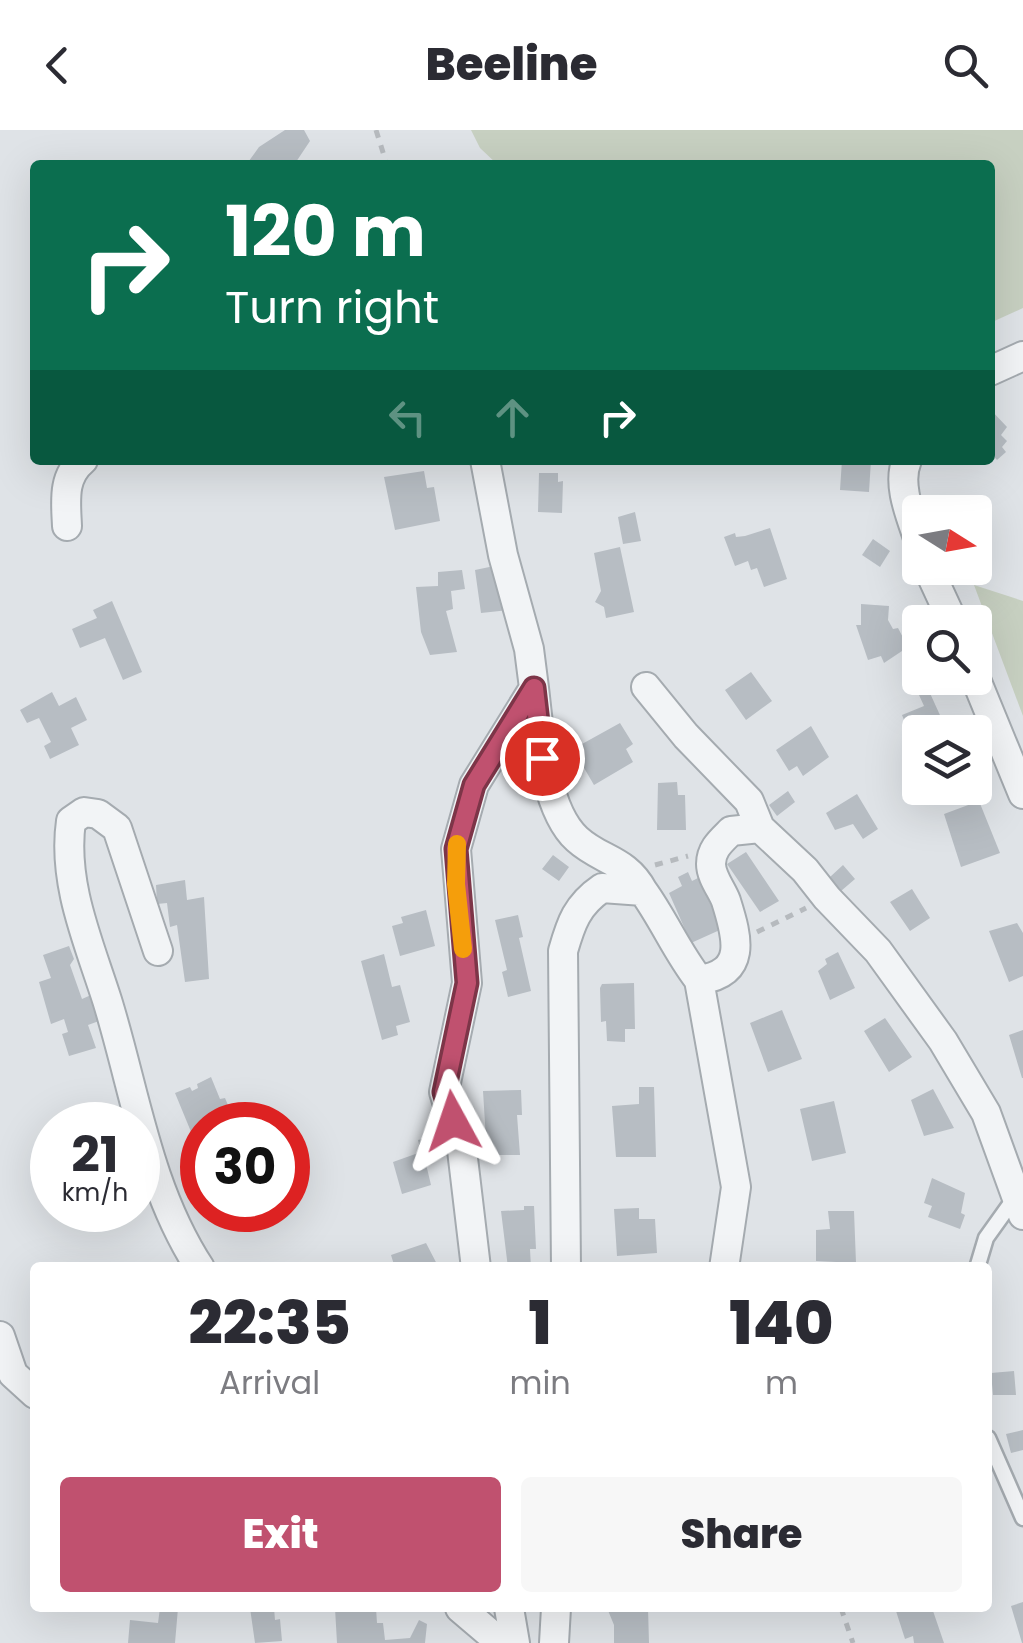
<!DOCTYPE html>
<html lang="en">
<head>
<meta charset="utf-8">
<style>
	:root { --surface:#fff; --page:#f7f7f7; --text:#2b2b33; --muted:#7c7c81; --accent:#c0516f }
	body { margin:0; font-family:Poppins,sans-serif; background:var(--page); color:var(--text); height:100vh; display:flex; flex-direction:column; font-size:38px; white-space:nowrap }
	* { box-sizing:border-box; margin:0 }
	p { font-size:32px; color:var(--muted) }
	.icon { flex:none; width:55px; height:55px; fill:none; stroke:currentColor; stroke-width:2; stroke-linecap:round; stroke-linejoin:round }
	.map { position:relative; flex:1; overflow:hidden }
	.details { position:absolute; left:30px; top:1132px; width:962px; height:350px; display:flex; flex-direction:column; background:var(--surface); border-radius:10px; box-shadow:0 10px 40px #0002 }
	.details>* { flex:none }
	.banner { position:absolute; left:30px; top:30px; width:965px; height:305px; border-radius:10px; box-shadow:0 10px 40px #0002; background:#0b6e4f; color:#fff; overflow:hidden }
	.needle { width:65px; rotate:101deg }
	.buttons { position:absolute; left:902px; top:365px; display:grid; gap:20px }
	.buttons a { display:grid; place-items:center; width:90px; height:90px; border-radius:10px; background:var(--surface); box-shadow:0 10px 40px #0002; font-size:50px }
	.speed { position:absolute; left:30px; top:972px; display:flex; gap:20px; font-size:50px; font-weight:700; text-align:center }
	.speed>* { display:grid; place-content:center; width:130px; height:130px; border-radius:50%; background:var(--surface); box-shadow:0 10px 40px #0002; line-height:1 }
	.speed small { font-size:25px; font-weight:400 }
	.speed .limit { border:15px solid #d22; background:#fff; color:#111 }
	.pin { position:absolute; display:grid; place-items:center; width:85px; height:85px; color:#fff; margin:-42px; border:5px solid #fff; border-radius:50%; box-shadow:0 2px 10px #0007 }
	.me { position:absolute; width:110px; margin:-55px; rotate:355deg; stroke-linejoin:round; filter:drop-shadow(0 0 8px #0008) }
	.turn { display:flex; align-items:center; gap:35px; height:210px; padding:0 30px; font-size:45px }
	.turn .icon { width:130px; height:130px; stroke-width:2.5 }
	.turn b { display:block; font-size:70px; line-height:85px }
	.lanes { display:flex; align-items:center; height:95px; padding:0 30px; background:#0003; justify-content:center; gap:50px; direction:ltr }
	.lanes .off { opacity:.35 }
	.eta { display:flex; justify-content:space-evenly; align-items:center; height:170px; text-align:center }
	.eta b { font-size:60px; font-weight:800; line-height:70px }
	.cta { display:flex; gap:20px; margin-top:auto; padding:20px 30px }
	.cta a { flex:1; height:115px; border-radius:10px; background:var(--accent); color:#fff; font-size:40px; font-weight:800; line-height:115px; text-align:center }
	.cta a+a { background:var(--page); color:var(--text) }
	header { display:flex; justify-content:space-between; align-items:center; height:130px; padding:0 30px; background:var(--surface); font-size:45px; font-weight:800 }
	.map>svg:first-child { display:block }
</style>
</head>
<body>
<header><svg class="icon" aria-label="back" viewBox="0 0 24 24"><path d="M15 5l-7 7 7 7"/></svg>Beeline<svg class="icon" aria-label="search" viewBox="0 0 24 24"><circle cx="10" cy="10" r="6"/><path d="M15 15l6 6"/></svg></header>
<div class="map">
<svg width="1023" height="1513" viewBox="0 0 1023 1513">
	<rect width="100%" height="100%" fill="#dfe3e7"/>
	<path fill="#c7d0c1" d="M471,0H1023V178L990,193V35H498L480,18Z
		M974,455L1023,471V586Z"/>
	<path fill="#b7bdc3" d="M285,0H304L310,11L294,35H246L259,17Z
		M990,279L1007,297L1001,305L1007,311L1002,317L1006,322L997,330L990,322Z
		M842,330H871L869,362L840,360Z
		M424,341L427,358L434,357L440,391L395,400L384,347Z
		M539,343H558V352L563,351L562,383L538,382Z
		M635,382L641,411L623,414L618,387Z
		M770,398L787,449L764,457L757,438L751,440L748,431L735,436L724,407L735,403L736,407L745,406Z
		M873,409L890,421L880,437L862,425Z
		M620,417L634,482L606,488L604,477L595,472L601,461L594,423Z
		M499,435L509,480L481,483L475,440Z
		M462,440L465,459L451,461L453,479L446,481L457,522L430,525L421,502L416,457L438,456V442Z
		M112,471L142,542L123,550L105,508L80,518L72,499L97,488L93,480Z
		M861,474L889,476L888,490L893,499L898,498L908,517L884,533L881,526L868,530L856,495H861Z
		M751,542L772,571L746,590L725,560Z
		M929,561L944,594L951,591L955,602H920V629L902,585L924,576L919,565Z
		M52,562L59,576L76,567L87,590L71,598L79,615L50,629L44,616L51,612L39,588L27,593L20,580Z
		M620,593L633,614L626,619L633,632L594,655L573,619Z
		M811,596L829,627L803,646L797,636L789,641L776,620Z
		M677,652L678,665H685L686,700H657L658,653Z
		M788,661L795,672L777,686L769,675Z
		M857,664L878,699L863,709L853,694L835,700L826,683Z
		M979,671L1000,723L961,737L944,684Z
		M746,722L779,771L760,782L727,734Z
		M553,725L569,737L559,751L542,739Z
		M843,735L855,749L841,761L830,747Z
		M688,742L692,751L698,748L722,799L691,813L669,763L682,756L678,747Z
		M185,750L187,770L204,767L209,849L185,852L177,795L170,797L167,773L157,774L156,755Z
		M912,759L930,788L910,801L890,772Z
		M426,780L435,816L400,826L392,796L403,793L401,787Z
		M518,785L523,807L519,808L531,861L508,867L502,842L507,840L495,790Z
		M1017,793L1023,803V846L1009,852L989,801Z
		M69,816L74,829L70,835L82,869L91,865L99,891L88,895L96,918L69,926L62,904L68,902L64,889L51,894L39,852L51,848L43,825Z
		M838,822L855,858L830,870L818,841L827,834L825,829Z
		M384,824L392,857L400,855L410,892L396,896L398,905L382,910L361,831Z
		M634,853L635,899H625V912L607,911L606,891L601,892L600,858L602,854Z
		M782,880L802,929L768,942L750,893Z
		M885,888L912,927L889,942L864,901Z
		M1023,900V948H1022L1009,905Z
		M211,947L220,969L225,968L233,987L231,994L202,995V1006L194,1009L175,963L190,957L192,961L198,958L197,954Z
		M639,957H654L656,1027H616L612,976L639,974Z
		M933,959L954,998L924,1006L911,970Z
		M521,960L522,985H517L520,1025H487L483,961Z
		M834,971L846,1023L812,1031L800,979Z
		M427,1008L435,1030L426,1034L431,1055L402,1064L393,1032L421,1022L418,1010Z
		M932,1048L965,1063L961,1083L965,1085L960,1099L928,1087L932,1076L924,1073Z
		M524,1076H534L536,1119H530L531,1138H508L501,1081L524,1080Z
		M639,1078V1089H655L657,1123L617,1126L614,1079Z
		M828,1081H854L856,1133L816,1131V1100L830,1099Z
		M426,1113L439,1138H395L391,1125Z
		M1014,1241L1016,1265H993L991,1243Z
		M1023,1300V1320L1011,1323L1006,1304Z
		M1023,1472V1513H1022L1011,1476Z
		M160,1478H178L175,1513H128L130,1490L158,1493Z
		M250,1478H274L275,1490L280,1489L282,1511L255,1513Z
		M335,1478H376L377,1493H383L385,1510L410,1508L419,1490L427,1494L425,1513H337Z
		M607,1478H648L649,1513H614V1495Z
		M909,1478H932L944,1513H914L913,1506L905,1509L896,1481Z"/>
	<g fill="none" stroke-linecap="round" stroke-linejoin="round">
		<g stroke="#a5abb0" stroke-width="19">
			<path id="service" d="M977,1138L986,1108L1016,1066
				M988,1308L1023,1388"/>
		</g>
		<g stroke="#a5abb0" stroke-width="32">
			<path id="minor" d="M990,241L1023,226
				M907,330C896,355 912,389 920,414
				M67,396C66,372 62,347 83,330
				M928,438L953,492
				M975,547L1023,664
				M646,557L686,606L749,671L760,698
				M534,558C539,600 544,679 577,709C601,731 626,729 643,761
				M158,821L117,698L98,684L84,682L71,691C62,753 89,813 107,870C135,960 147,1057 200,1138
				M699,850C747,843 738,809 726,771C722,760 711,747 711,734C711,719 721,711 731,701L760,698L805,740L827,768L878,821L943,911L986,983L1023,1085
				M699,850L736,1057L724,1138
				M476,1138L462,1020L444,962L467,853L456,719L474,655L534,558L529,519L503,425L485,330
				M566,1138L563,821C571,793 577,775 602,758L643,761C664,790 677,822 699,850
				M0,1206L13,1244L35,1264
				M460,1478L501,1513
				M509,1478L515,1513
				M554,1513L556,1478"/>
		</g>
		<path stroke="#b6babe" stroke-width="5" stroke-dasharray="8 8" stroke-linecap="butt" d="M376,0L387,35
			M655,735L688,726
			M757,802L806,778
			M841,1478L853,1513"/>
		<use href="#service" stroke="#f2f4f6" stroke-width="14"/>
		<use href="#minor" stroke="#f2f4f6" stroke-width="28"/>
	</g>
	<g fill="none" stroke-linecap="round" stroke-linejoin="round">
		<g stroke="#7d3548" stroke-width="25">
			<path id="route" d="M453,991L444,962L467,853L456,719L474,655L534,558L542,628"/>
		</g>
		<use href="#route" stroke="#c0516f" stroke-width="18"/>
		<path stroke="#f59e0b" stroke-width="18" d="M457,714L456,754L463,819"/>
	</g>
</svg>
<div class="buttons">
<a><svg class="needle" viewBox="-14 -14 28 28"><path d="M0-13l5 13h-10z" fill="#e53935"/><path d="M0 13l5-13h-10z" fill="#7c7c81"/></svg></a>
<a><svg class="icon" aria-label="search" viewBox="0 0 24 24"><circle cx="10" cy="10" r="6"/><path d="M15 15l6 6"/></svg></a>
<a><svg class="icon" aria-label="layers" viewBox="0 0 24 24"><path d="M12 4l9 5-9 5-9-5zM3 14l9 5 9-5"/></svg></a>
</div>
<div class="speed"><div>21<small>km/h</small></div><div class="limit">30</div></div>
<div class="pin" style="left:542px;top:628px;background:#d93025"><svg class="icon" aria-label="arrive" viewBox="0 0 24 24"><path d="M6 21V4h12l-3 4 3 4H6"/></svg></div>
<svg class="me" style="left:453px;top:991px" viewBox="-20 -20 40 40"><path d="M0-17L14 15 0 8-14 15z" fill="#c0516f" stroke="#fff" stroke-width="4"/></svg>
<div class="banner">
<div class="turn"><svg class="icon" aria-label="right" viewBox="0 0 24 24"><path d="M7 20v-9h11M14 6l5 5-5 5"/></svg><div><b>120 m</b>Turn right</div></div>
<div class="lanes"><svg class="icon off" aria-label="left" viewBox="0 0 24 24"><path d="M17 20v-9H6M10 6l-5 5 5 5"/></svg><svg class="icon off" aria-label="ahead" viewBox="0 0 24 24"><path d="M12 20V5M6 11l6-6 6 6"/></svg><svg class="icon" aria-label="right" viewBox="0 0 24 24"><path d="M7 20v-9h11M14 6l5 5-5 5"/></svg></div>
</div>
<section class="details">
<div class="eta">
<div><b>22:35</b><p>Arrival</p></div>
<div><b>1</b><p>min</p></div>
<div><b>140</b><p>m</p></div>
</div>
<div class="cta"><a>Exit</a><a>Share</a></div>
</section>
</div>
</body>
</html>
